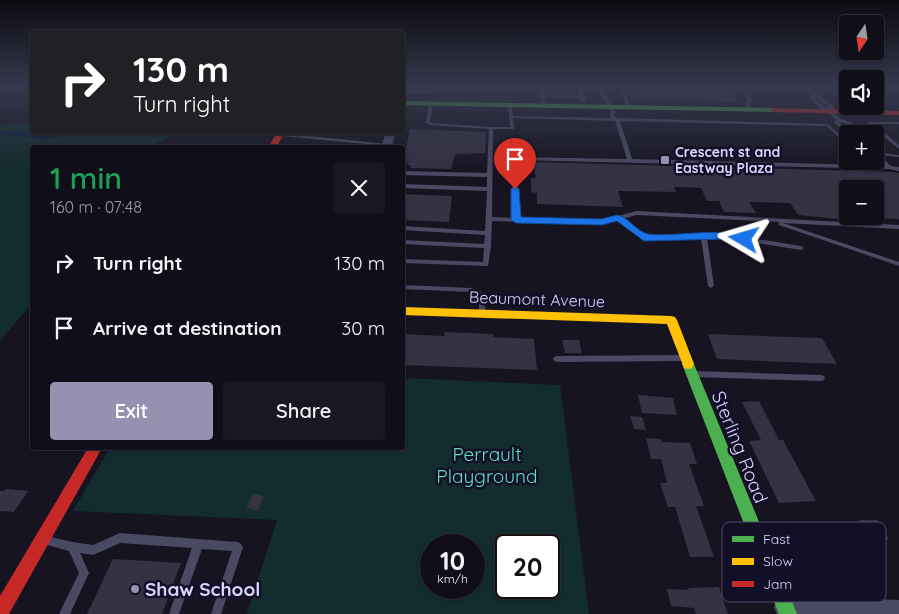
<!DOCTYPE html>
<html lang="en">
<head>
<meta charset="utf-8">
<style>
	:root { --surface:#100f19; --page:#191822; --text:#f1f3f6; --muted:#9c9ca2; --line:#302f38; --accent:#9591b1 }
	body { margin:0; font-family:Quicksand,sans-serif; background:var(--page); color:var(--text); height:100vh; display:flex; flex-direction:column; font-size:19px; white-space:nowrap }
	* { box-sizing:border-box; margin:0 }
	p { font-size:16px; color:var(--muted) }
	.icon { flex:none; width:28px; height:28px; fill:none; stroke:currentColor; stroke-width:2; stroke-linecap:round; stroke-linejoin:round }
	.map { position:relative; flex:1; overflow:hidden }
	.side { position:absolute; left:30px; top:145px; width:375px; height:305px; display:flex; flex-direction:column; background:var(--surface); border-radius:5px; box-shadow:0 1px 4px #0004,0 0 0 1px var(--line) }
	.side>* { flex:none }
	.hud { position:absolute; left:30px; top:30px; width:375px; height:105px; border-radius:5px; box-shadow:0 1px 4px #0004,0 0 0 1px var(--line); background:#202124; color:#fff; overflow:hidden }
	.needle { width:32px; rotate:193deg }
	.buttons { position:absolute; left:839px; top:15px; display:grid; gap:10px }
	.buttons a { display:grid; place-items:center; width:45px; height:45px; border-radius:5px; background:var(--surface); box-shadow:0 1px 4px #0004,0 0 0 1px var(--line); font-size:25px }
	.speed { position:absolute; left:420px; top:534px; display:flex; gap:10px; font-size:25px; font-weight:700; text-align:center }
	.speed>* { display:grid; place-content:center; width:65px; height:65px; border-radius:50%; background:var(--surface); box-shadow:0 1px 4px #0004,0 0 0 1px var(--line); line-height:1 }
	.speed small { font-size:12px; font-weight:400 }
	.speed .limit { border:2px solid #111; border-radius:8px; background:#fff; color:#111 }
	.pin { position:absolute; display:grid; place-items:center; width:42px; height:42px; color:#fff; margin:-51px -21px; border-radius:50% 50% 50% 0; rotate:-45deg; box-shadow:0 0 5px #0007 }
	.pin .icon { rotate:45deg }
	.me { position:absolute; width:55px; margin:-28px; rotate:277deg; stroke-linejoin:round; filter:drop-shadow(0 0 4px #0008) }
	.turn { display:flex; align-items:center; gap:18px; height:105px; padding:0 20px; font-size:22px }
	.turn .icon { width:65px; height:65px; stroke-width:2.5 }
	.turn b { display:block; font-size:35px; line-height:42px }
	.round { display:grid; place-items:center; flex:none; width:52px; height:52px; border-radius:5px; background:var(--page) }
	.head { display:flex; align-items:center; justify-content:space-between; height:85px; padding:0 20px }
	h1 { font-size:30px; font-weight:600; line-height:38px; color:#1e9e55 }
	.primary-button { display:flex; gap:10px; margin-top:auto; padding:10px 20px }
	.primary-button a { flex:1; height:58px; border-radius:5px; background:var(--accent); color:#fff; font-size:20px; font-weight:600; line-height:58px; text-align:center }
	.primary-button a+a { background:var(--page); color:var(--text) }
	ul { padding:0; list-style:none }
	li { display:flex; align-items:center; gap:15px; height:65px; padding:0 20px }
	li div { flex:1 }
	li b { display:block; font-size:19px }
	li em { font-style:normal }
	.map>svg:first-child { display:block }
</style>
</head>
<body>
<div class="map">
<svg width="899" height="614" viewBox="0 0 899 614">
	<rect width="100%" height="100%" fill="#161421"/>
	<path fill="#132c2d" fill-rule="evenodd" d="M32,122V132L174,133L151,147L32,148V303L0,341V125Z
		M403,378L560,385L589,614H247L277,520L73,511L110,448H402ZM431,545H474V588H431ZM506,545H549V588H506Z"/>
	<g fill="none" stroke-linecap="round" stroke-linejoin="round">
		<path stroke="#0b1e41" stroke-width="3" d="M0,132L44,138L69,132"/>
	</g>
	<path fill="#343243" d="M632,87H726L737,102L637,99Z
		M410,129L486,132L485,153L455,154L451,169L410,168L411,165H407L408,162H403Z
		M533,162L893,172L899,173V219L875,218V189H848V220L798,215L790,203L749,202L756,213L724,212L719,201H707L701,188L674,187L676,192L618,191L623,207L537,204V193L531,192V178H536Z
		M402,194L452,196L449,222L402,220Z
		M445,332L493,334V337L534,339L537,370L402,365V334L444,336Z
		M708,334L822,338L837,364L717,359Z
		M562,340H579L582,353H565Z
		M638,395L673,398L677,415L642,413Z
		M759,401L779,440H783L816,501L779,503L749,441L761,440L742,402Z
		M630,416L642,417L646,430L634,429Z
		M646,438L661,439L662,442L690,443L697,464H689L704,506H696L714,557H690L675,507H668L660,483H667L661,459H651Z
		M6,489L28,491L14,512L0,511V491H4Z
		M253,494L264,496L258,511L246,508Z
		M859,520H878L889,540H870Z
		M113,559L181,563L162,614H87Z
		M719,587L728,614H696L694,608L671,606L667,589L689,590L688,588Z"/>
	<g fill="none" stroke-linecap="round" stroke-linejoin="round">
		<path fill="#4a4962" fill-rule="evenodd" d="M434,87H438L436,93H402V91H433Z
			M538,87H542L544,95L580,96L577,87H581L586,101L582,102L581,98L544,97L546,106L542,107Z
			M597,87H601L614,111L616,112L614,114L615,117L619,118L828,124L848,142V146L827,126L620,121L632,159L864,165L861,161H866L869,165H884L875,157V152L899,155V157L879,155L891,166L899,167V171L889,169L517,160L519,218L602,220L637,211L899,225V229L783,223L899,262V266L779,225L778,224L780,222L637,215L622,219L645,235L725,234L801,246L804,248L801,250L725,238H707L714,286L711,288L708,286L701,238L644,239L617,220L602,224L492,221L491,246L488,266L402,263V259L483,262L484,248L402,244V240L484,244L485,235L402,230V226L485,231L487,191L402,188V184L487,187V177L402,175V171L487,173L489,129L429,125L426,122L429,103L433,104L430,122L432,123L491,127H510L508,105L510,104L512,105L513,116L611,118L610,114L612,111L610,110ZM513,118L615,121L627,159L512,157L513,218L492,217L493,129H514Z
			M619,87H623L631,108V109L627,108Z
			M805,87H809L834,107V109L831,110L841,119L851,122L861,134H856L847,124L840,122H839L852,134H848L834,123V122L836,120L826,110L819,108L811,98L813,94ZM816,97L829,107L823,106L815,98Z
			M896,87H899V88H897Z
			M745,93H747L752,99L748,111L746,112L744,111L748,99L744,94Z
			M868,122H899V124H874L899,145V149L868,124Z
			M258,132H269L278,134L280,133L387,144L389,145L387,146L281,136L279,137Z
			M402,285L471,288C489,293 485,298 485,314L484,316H480L479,314C479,305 481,295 471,292L402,289Z
			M683,355L686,356L687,358L686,360L683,361L557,362L554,361L553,359L554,357L557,356Z
			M695,371L821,375L824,376L825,378L824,380L821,381L695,377L692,376L691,374L692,372Z
			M120,533L238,542L241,544L243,547L221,614H211L232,551L202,549L179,614H169L192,548L120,543L93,555L80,553L89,573L70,614H59L79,573L69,551L44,544L42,541L44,538L47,536L72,542L93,545Z"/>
		<path fill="#4a4962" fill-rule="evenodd" d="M7,87H19L0,93V88Z
			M386,132H396L391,148H381Z
			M785,596L899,600V614H777L774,607L777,599Z"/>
		<path fill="#4caf50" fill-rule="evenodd" d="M402,101L774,108L778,110L774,112L402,105Z
			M688,359L692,360L694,364L797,614H779L682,364L684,360Z"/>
		<path fill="#ffc107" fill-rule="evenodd" d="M402,307L671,316L675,317L677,320L694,364L692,368L688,369L684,368L667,324L402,315Z"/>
		<path fill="#c62828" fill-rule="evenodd" d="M771,108L899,111V115L774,112L770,110Z
			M277,132H285L276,148H268Z
			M88,448H102L9,614H0V596Z"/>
	</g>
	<linearGradient id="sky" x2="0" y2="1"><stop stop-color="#0c0b12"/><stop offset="0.5" stop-color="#363a4e"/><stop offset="1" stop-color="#363a4e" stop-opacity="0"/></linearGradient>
	<rect width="899" height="173" fill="url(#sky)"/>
	<path fill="#1a73e8" stroke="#114b97" d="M515,186L519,189L521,217L601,219L618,215C629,218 637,232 648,234C669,238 735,225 749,239L744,242L725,239L644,241L617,221L602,225L516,223L511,220V189Z"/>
	<g fill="#9591b1" stroke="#130f26" stroke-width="2">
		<rect x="660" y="155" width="10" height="10" rx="2.5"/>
		<circle cx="135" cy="589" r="5"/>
	</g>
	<g text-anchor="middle" stroke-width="5" stroke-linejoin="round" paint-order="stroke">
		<g font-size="14" font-weight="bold" fill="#d9d4ff" stroke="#130f26" text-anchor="start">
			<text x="675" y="157">Crescent st and<tspan x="675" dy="16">Eastway Plaza</tspan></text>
		</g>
		<g font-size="16" fill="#d9d4ff" stroke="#130f26">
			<text transform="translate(537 299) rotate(2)" y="6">Beaumont Avenue</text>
		</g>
		<g font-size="19" fill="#d9d4ff" stroke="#130f26">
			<text transform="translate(740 447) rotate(68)" y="7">Sterling Road</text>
		</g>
		<g font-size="19" fill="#5fe0c0" stroke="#130f26">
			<text x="487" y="461">Perrault<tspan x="487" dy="22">Playground</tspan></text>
		</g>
		<g font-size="19" font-weight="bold" fill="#d9d4ff" stroke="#130f26" text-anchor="start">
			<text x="145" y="596">Shaw School</text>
		</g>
	</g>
	<rect x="722" y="522" width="164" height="80" rx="8" fill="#130f26" stroke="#4e4a67" stroke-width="1"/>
	<rect x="732" y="536" width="22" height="6" fill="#4caf50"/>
	<rect x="732" y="558" width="22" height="7" fill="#ffc107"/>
	<rect x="732" y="581" width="22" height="6" fill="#c62828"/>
	<g font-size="14" fill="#d9d4ff">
		<text x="763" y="544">Fast</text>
		<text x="763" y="566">Slow</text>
		<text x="763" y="589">Jam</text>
	</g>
</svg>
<div class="buttons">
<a><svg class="needle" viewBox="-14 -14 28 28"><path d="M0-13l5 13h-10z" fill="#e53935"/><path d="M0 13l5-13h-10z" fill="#9c9ca2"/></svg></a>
<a><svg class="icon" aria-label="sound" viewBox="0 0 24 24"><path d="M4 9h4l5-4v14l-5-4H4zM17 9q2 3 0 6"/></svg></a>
<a>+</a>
<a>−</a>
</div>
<div class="speed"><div>10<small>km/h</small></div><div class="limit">20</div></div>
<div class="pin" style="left:515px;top:189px;background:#d93025"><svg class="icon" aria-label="arrive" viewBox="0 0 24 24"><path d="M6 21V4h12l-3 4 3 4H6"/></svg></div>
<svg class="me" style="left:744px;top:239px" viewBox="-20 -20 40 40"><path d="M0-17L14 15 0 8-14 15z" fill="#1a73e8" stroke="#fff" stroke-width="4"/></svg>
<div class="hud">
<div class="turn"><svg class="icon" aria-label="right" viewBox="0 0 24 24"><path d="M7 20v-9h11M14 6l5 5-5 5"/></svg><div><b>130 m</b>Turn right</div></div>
</div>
<section class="side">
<div class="head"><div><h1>1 min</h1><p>160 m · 07:48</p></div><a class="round"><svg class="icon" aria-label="close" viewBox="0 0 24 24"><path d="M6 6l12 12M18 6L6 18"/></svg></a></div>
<ul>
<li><svg class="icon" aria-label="right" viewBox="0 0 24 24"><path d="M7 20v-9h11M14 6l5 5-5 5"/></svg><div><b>Turn right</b></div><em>130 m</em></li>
<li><svg class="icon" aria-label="arrive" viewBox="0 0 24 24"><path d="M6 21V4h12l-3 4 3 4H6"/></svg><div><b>Arrive at destination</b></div><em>30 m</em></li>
</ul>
<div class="primary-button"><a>Exit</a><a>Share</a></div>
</section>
</div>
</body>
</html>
